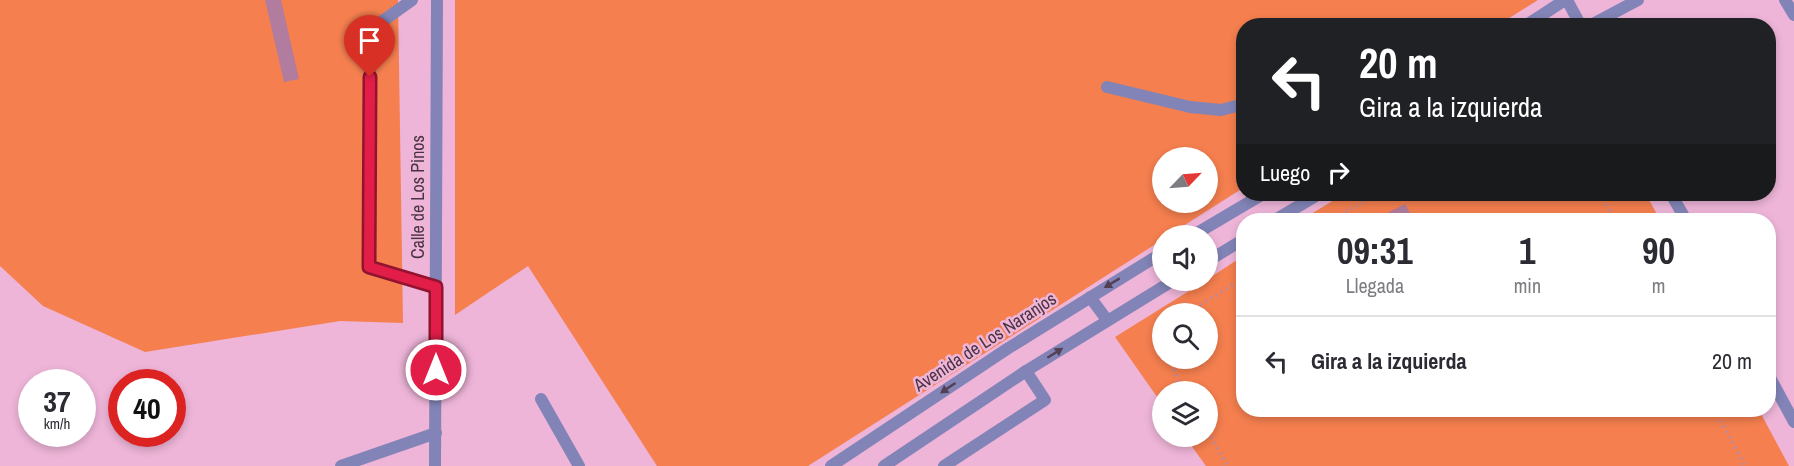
<!DOCTYPE html>
<html lang="es">
<head>
<meta charset="utf-8">
<style>
	:root { --surface:#fff; --page:#f7f7f7; --text:#2b2b33; --muted:#7c7c81; --line:#e1e1e2 }
	body { margin:0; font-family:"Archivo Narrow",sans-serif; background:var(--page); color:var(--text); height:100vh; display:flex; flex-direction:column; font-size:22px; white-space:nowrap }
	* { box-sizing:border-box; margin:0 }
	p { font-size:20px; color:var(--muted) }
	.icon { flex:none; width:33px; height:33px; fill:none; stroke:currentColor; stroke-width:2; stroke-linecap:round; stroke-linejoin:round }
	.map { position:relative; flex:1; overflow:hidden }
	.side { position:absolute; left:1236px; top:213px; width:540px; height:204px; display:flex; flex-direction:column; background:var(--surface); border-radius:24px; box-shadow:0 3px 9px #0003 }
	.side>* { flex:none }
	.guide { position:absolute; left:1236px; top:18px; width:540px; height:183px; border-radius:24px; box-shadow:0 3px 9px #0003; background:#202124; color:#fff; overflow:hidden }
	.needle { width:39px; rotate:65deg }
	.controls { position:absolute; left:1152px; top:147px; display:grid; gap:12px }
	.controls a { display:grid; place-items:center; width:66px; height:66px; border-radius:50%; background:var(--surface); box-shadow:0 3px 9px #0003; font-size:30px }
	.speed { position:absolute; left:18px; top:369px; display:flex; gap:12px; font-size:30px; font-weight:700; text-align:center }
	.speed>* { display:grid; place-content:center; width:78px; height:78px; border-radius:50%; background:var(--surface); box-shadow:0 3px 9px #0003; line-height:1 }
	.speed small { font-size:15px; font-weight:400 }
	.speed .limit { border:9px solid #d22; background:#fff; color:#111 }
	.pin { position:absolute; display:grid; place-items:center; width:51px; height:51px; color:#fff; margin:-62px -26px; border-radius:50% 50% 50% 0; rotate:-45deg; box-shadow:0 0 6px #0007 }
	.pin .icon { rotate:45deg }
	.me { position:absolute; width:66px; margin:-33px; rotate:0deg; stroke-linejoin:round; filter:drop-shadow(0 0 4px #0008) }
	.turn { display:flex; align-items:center; gap:21px; height:126px; padding:0 24px; font-size:27px }
	.turn .icon { width:78px; height:78px; stroke-width:2.5 }
	.turn b { display:block; font-size:42px; line-height:51px }
	.then { display:flex; align-items:center; height:57px; padding:0 24px; background:#0003; gap:12px; font-size:22px }
	.eta { display:flex; justify-content:space-evenly; align-items:center; height:102px; text-align:center }
	.eta b { font-size:36px; font-weight:800; line-height:42px }
	ul { padding:0; list-style:none }
	li { display:flex; align-items:center; gap:18px; height:90px; padding:0 24px; border-top:2px solid var(--line) }
	li div { flex:1 }
	li b { display:block; font-size:22px }
	li em { font-style:normal }
	.map>svg:first-child { display:block }
</style>
</head>
<body>
<div class="map">
<svg width="1794" height="466" viewBox="0 0 1794 466">
	<rect width="100%" height="100%" fill="#eeb5d8"/>
	<path fill="#f57f4f" fill-rule="evenodd" d="M0,0H398L403,323L340,321L145,352L43,306L0,266Z
		M455,0H1538L1498,25L1244,26L1243,188L1169,235L1162,236V240L808,466H657L528,266L455,315ZM1162,158H1208V202H1162Z
		M1344,194H1646L1660,220H1301Z
		M1243,256L1244,410H1759L1789,466H1206L1185,437L1208,436V392H1162V404L1115,337L1205,281L1208,280V279ZM1162,314H1208V358H1162Z"/>
	<path fill="#b17c9d" d="M265,0H281L299,79L284,82Z
		M1405,204L1414,220H1374Z"/>
	<g fill="none" stroke-linecap="round" stroke-linejoin="round">
		<path stroke="#b689a4" stroke-width="4" stroke-dasharray="1.5 4.5" stroke-linecap="butt" d="M1600,194L1615,220
			M1330,220L1379,194
			M1185,314L1244,278
			M1169,358L1182,392
			M1715,410L1745,466
			M1208,432L1228,466"/>
		<path stroke="#8284b7" stroke-width="12" d="M412,0L370,30L369,267L436,287
			M1107,87L1190,107L1221,110L1244,104
			M541,399L579,466
			M341,466L436,433
			M944,466L1045,400L1026,371"/>
		<path stroke="#8284b7" stroke-width="12" d="M1567,0L1581,26
			M1785,0L1794,15
			M1525,26L1565,0
			M1589,26L1638,0
			M1671,194L1686,220
			M1275,220L1319,194
			M1192,236L1263,194
			M1208,261L1244,239
			M1090,297L1107,320
			M1768,374L1794,422
			M831,466L1007,349L1162,253
			M884,466L1026,371L1174,280"/>
		<path stroke="#8284b7" stroke-width="12" d="M435,466L437,0"/>
	</g>
	<defs><path id="oneway-solid" d="M-6-.8H1V-3.2L6.5 0L1 3.2V.8H-6Z" transform="scale(1.5)"/></defs>
	<g fill="#534054">
		<use href="#oneway-solid" transform="translate(1112 283) rotate(149)"/>
		<use href="#oneway-solid" transform="translate(1055 353) rotate(-32)"/>
		<use href="#oneway-solid" transform="translate(948 388) rotate(146)"/>
	</g>
	<g fill="none" stroke-linecap="round" stroke-linejoin="round">
		<g stroke="#92132f" stroke-width="15">
			<path id="route" d="M370,77L369,267L436,287V370"/>
		</g>
		<use href="#route" stroke="#e11d48" stroke-width="10"/>
	</g>
	<g text-anchor="middle" stroke-width="5" stroke-linejoin="round" paint-order="stroke">
		<g font-size="18" fill="#4b3442" stroke="#eeb5d8">
			<text transform="translate(418 197) rotate(-90)" y="6">Calle de Los Pinos</text>
			<text transform="translate(985 342) rotate(-33)" y="6">Avenida de Los Naranjos</text>
		</g>
	</g>
</svg>
<div class="controls">
<a><svg class="needle" viewBox="-14 -14 28 28"><path d="M0-13l5 13h-10z" fill="#e53935"/><path d="M0 13l5-13h-10z" fill="#7c7c81"/></svg></a>
<a><svg class="icon" aria-label="sound" viewBox="0 0 24 24"><path d="M4 9h4l5-4v14l-5-4H4zM17 9q2 3 0 6"/></svg></a>
<a><svg class="icon" aria-label="search" viewBox="0 0 24 24"><circle cx="10" cy="10" r="6"/><path d="M15 15l6 6"/></svg></a>
<a><svg class="icon" aria-label="layers" viewBox="0 0 24 24"><path d="M12 4l9 5-9 5-9-5zM3 14l9 5 9-5"/></svg></a>
</div>
<div class="speed"><div>37<small>km/h</small></div><div class="limit">40</div></div>
<div class="pin" style="left:370px;top:77px;background:#d93025"><svg class="icon" aria-label="arrive" viewBox="0 0 24 24"><path d="M6 21V4h12l-3 4 3 4H6"/></svg></div>
<svg class="me" style="left:436px;top:370px" viewBox="-20 -20 40 40"><circle r="17" fill="#e11d48" stroke="#fff" stroke-width="3"/><path d="M0-11L8 9 0 5-8 9z" fill="#fff"/></svg>
<div class="guide">
<div class="turn"><svg class="icon" aria-label="left" viewBox="0 0 24 24"><path d="M17 20v-9H6M10 6l-5 5 5 5"/></svg><div><b>20 m</b>Gira a la izquierda</div></div>
<div class="then">Luego<svg class="icon" aria-label="right" viewBox="0 0 24 24"><path d="M7 20v-9h11M14 6l5 5-5 5"/></svg></div>
</div>
<section class="side">
<div class="eta">
<div><b>09:31</b><p>Llegada</p></div>
<div><b>1</b><p>min</p></div>
<div><b>90</b><p>m</p></div>
</div>
<ul>
<li><svg class="icon" aria-label="left" viewBox="0 0 24 24"><path d="M17 20v-9H6M10 6l-5 5 5 5"/></svg><div><b>Gira a la izquierda</b></div><em>20 m</em></li>
</ul>
</section>
</div>
</body>
</html>
